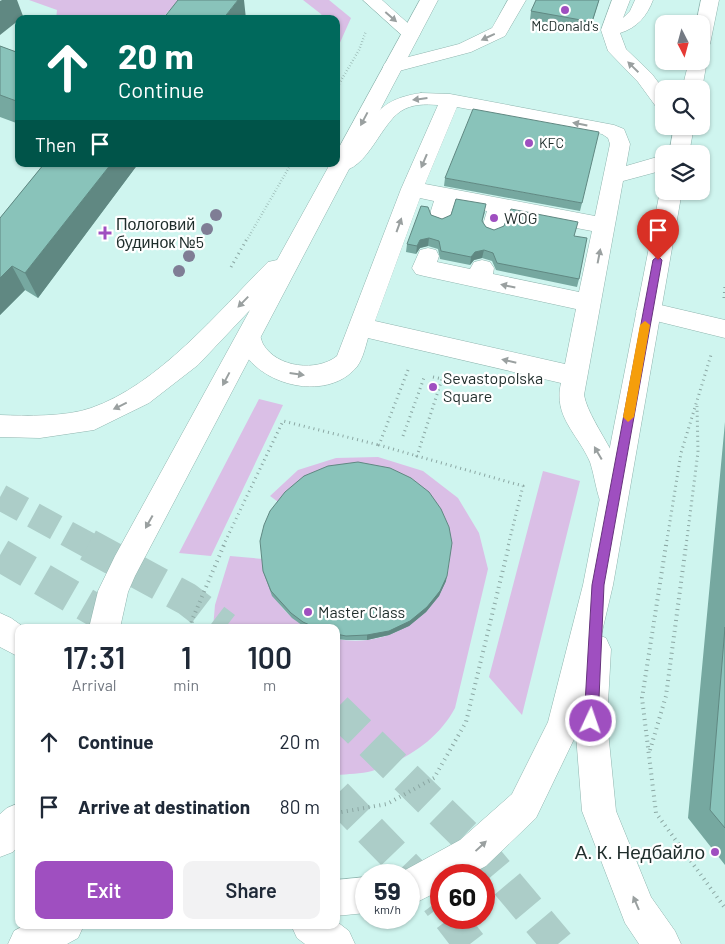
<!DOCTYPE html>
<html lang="en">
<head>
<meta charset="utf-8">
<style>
	:root { --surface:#fff; --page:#f2f2f3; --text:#1f2937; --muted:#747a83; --accent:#9f4fc0 }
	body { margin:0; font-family:Barlow,sans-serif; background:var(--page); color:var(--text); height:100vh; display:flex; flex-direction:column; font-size:19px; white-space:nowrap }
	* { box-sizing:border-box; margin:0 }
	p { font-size:16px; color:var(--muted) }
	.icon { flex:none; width:28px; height:28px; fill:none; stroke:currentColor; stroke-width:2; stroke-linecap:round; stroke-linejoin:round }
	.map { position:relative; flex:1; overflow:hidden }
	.side { position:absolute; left:15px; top:624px; width:325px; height:305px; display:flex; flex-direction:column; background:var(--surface); border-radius:10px; box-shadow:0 1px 4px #0004 }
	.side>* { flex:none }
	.top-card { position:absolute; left:15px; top:15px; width:325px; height:152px; border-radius:10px; box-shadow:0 1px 4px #0004; background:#00695c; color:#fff; overflow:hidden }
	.needle { width:32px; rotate:174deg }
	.fabs { position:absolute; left:655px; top:15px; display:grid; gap:10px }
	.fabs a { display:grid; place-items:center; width:55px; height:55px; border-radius:10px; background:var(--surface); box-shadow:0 1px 4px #0004; font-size:25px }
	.speed { position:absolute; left:355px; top:864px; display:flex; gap:10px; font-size:25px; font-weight:700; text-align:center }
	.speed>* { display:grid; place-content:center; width:65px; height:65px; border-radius:50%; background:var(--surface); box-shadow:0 1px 4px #0004; line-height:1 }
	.speed small { font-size:12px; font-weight:400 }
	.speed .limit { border:8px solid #d22; background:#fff; color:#111 }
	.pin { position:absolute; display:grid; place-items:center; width:42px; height:42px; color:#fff; margin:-51px -21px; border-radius:50% 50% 50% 0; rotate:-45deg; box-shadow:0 0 5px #0007 }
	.pin .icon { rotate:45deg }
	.me { position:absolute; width:55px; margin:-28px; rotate:3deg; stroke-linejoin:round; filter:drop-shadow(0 0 4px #0008) }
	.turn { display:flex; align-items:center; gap:18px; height:105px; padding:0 20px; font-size:22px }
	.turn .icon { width:65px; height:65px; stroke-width:2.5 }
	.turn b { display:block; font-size:35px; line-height:42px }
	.then { display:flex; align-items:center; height:48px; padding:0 20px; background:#0003; gap:10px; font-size:19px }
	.eta { display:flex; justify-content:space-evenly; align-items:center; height:85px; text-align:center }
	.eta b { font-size:30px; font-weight:600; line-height:35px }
	.action { display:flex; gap:10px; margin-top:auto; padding:10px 20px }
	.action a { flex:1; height:58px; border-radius:10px; background:var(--accent); color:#fff; font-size:20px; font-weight:600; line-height:58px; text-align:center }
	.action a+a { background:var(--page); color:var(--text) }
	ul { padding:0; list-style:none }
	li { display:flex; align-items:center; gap:15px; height:65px; padding:0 20px }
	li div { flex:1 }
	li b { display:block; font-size:19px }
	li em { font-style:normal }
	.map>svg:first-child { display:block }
</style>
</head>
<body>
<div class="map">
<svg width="725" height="944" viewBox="0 0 725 944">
	<rect width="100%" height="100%" fill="#cff5ef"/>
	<path fill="#dabfe6" d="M29,0H220L222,3L168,11L163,19H56L57,10Z
		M303,0H329L351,18L338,47L336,43V19H324L321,14Z
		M259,399L283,405L211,556L179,553Z
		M378,457L423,471L458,498L479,533L488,569L455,708C438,740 406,760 372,771C361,774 348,774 336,775V639C377,646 414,631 436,596C439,591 444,586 446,580C449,570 450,559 450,549L281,504L270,496L298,470L336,458Z
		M543,471L580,481L522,715L489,677Z
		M230,556L263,559C272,593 274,607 306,627L213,628L215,605Z"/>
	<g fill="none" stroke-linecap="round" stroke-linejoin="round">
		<path stroke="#accdc8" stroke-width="26" stroke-dasharray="26 12" stroke-linecap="butt" d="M0,497L90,546"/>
		<path stroke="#accdc8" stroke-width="33" stroke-dasharray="33 16" stroke-linecap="butt" d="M88,545L187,599L225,628
			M0,555L126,628
			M336,709L473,843L558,944
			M336,795L432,894L441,906
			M450,918L470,944"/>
		<g stroke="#90b5af" stroke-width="1">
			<path id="minor" d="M363,0H382L420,34L417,38L411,39L405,38Z
				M508,0H526L505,36L471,52L399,71L392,73L385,71L383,67L385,63L459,44L492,28Z
				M612,0H630L623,18L630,11L635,0H653C647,16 637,28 620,33L626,49L652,74L664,90V110L657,108L638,82L608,51L601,30Z
				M421,93L450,94L614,125L624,129L630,144L626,166L664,155V170L623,181L584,395C590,427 638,475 623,508L613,511L603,508C596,493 595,477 590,462C578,434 553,417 561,383L368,338C365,348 362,363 354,370C321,404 247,382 237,336L240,329L249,327L258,329C260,334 261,340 263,344C277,368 317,372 337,356L401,189L438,105C425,104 412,104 401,111C378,126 365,179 332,170L329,165L336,164V158C376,135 362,101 421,93ZM457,107L602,134L608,138L610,144L595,216L425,184ZM420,198L434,201L429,217L432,222L440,225L448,222L454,205L487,211L482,228L485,233L493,236L501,233L508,215L592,231L579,292L493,274L494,268L490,262L482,260L474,262L470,269L437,262L439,256L436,250L428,248L420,250L412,268L416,274L424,276L576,309L565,364L375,321Z
				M648,302L725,320V338L640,317L636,311L640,305Z"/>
		</g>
		<g stroke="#90b5af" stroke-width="1">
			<path id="major" d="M420,0H438L135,576L128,592L120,628H89L98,591L115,556L250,310L198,365L149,403L94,430L40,438L0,437V415C26,416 66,417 91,408C158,385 218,312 268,262L277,260L330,164H336V153Z
				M701,0H719L710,44L707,48L701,49V24H696Z
				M701,56L707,61L702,89H682L689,61H701Z
				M674,126H694L689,154H669Z
				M664,186V191H682L613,585L601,636L606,638L611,649L607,721L616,811L651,897L675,931L681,944H639L625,923L582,811L576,735L536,818L486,866L469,875H441V890L409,906V875H396L460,840L512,794L548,722L583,585L660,191Z
				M0,613L11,618L25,628H19V657L0,647Z
				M19,803V845L13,852L0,857V814L7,808Z
				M366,877V913L336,916V880Z
				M336,921L349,931L355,944H305L297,938L291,925H336Z
				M25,925H84L78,938L67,944H8L14,931Z"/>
		</g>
		<path stroke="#8ba7a3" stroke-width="2.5" stroke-dasharray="0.5 2.5" stroke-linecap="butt" d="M336,89L359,50L366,31
			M248,238L291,164"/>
		<path stroke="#8ba7a3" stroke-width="3" stroke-dasharray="1 4" stroke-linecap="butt" d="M231,267L248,237
			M724,298L725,286
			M408,370L379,445L417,456
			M433,377L442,379L417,456L523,486L508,546
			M403,436L425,375
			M223,546L283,421L379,445
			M666,546L681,453L711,355
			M686,546L698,452L697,406"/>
		<path stroke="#8ba7a3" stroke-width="4" stroke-dasharray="1 4.5" stroke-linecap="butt" d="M666,545L642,698L656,813L725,908
			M191,628L192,620L224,545
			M650,750L666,696L686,545
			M336,813L387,804L434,778L466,722L509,545"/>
		<use href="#minor" fill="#fff" fill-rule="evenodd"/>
		<use href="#major" fill="#fff" fill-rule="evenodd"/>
	</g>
	<g fill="#7f7d95">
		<circle cx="216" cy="215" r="6"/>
		<circle cx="207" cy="229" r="6"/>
		<circle cx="197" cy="243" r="6"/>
		<circle cx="189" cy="256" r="6"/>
		<circle cx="179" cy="271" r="6"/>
	</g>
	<path fill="#76a8a0" d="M599,0L590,30L530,20L531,11Z
		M0,46L19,53V124L0,117Z
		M44,164H138L38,298L25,290L0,315V218Z
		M445,178L582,203L580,211L444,186Z
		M485,212L482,222L486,227L494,230L574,236L579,279L577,287L496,270L492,261L482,258L474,260L470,265L440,259L438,249L428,246L420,248L416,254L406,252L407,244L431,215L442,219Z
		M725,422V865L688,818Z
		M263,571L446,581L439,596L426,612L409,626L389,635L367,640H346L336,639V628H306L292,618L272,596Z"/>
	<path fill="#608882" d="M2,0H17L23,16L20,19H19V20L0,35V1Z
		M238,0H244L246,19H223Z
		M111,164H138L38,298L25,273Z
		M429,238L428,246L420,248L416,254L417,246L420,240Z
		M484,250L482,258L474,260L470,265L471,257L475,252Z
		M12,266L25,290L0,315V278Z
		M447,576L446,581L439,596L426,612L409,626L389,635L367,640V635Z"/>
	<path fill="#89c3ba" stroke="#608882" d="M178,0H238L223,19H163Z
		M536,0H599L592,22L531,11Z
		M0,46L19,53V102L0,95Z
		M473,109L599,132L582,203L445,178Z
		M44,164H111L25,273L12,266L0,278V218Z
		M456,199L486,204L482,221L486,227L494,230L504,226L511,209L578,222L574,236L587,238L579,279L497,263L493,253L484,250L475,252L471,257L441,251L439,241L429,238L420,240L417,246L407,244L421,206L428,207L431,215L442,219L451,215Z
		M358,462L390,468L411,478L429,492L441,509L449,527L452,543L447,576L440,591L427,607L410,621L389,631L367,635L346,636L336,634V628H316L303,622L291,613L271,591L263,571L260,541L264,525L270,511L285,492L304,476L328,466Z
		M725,627V828L710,810Z"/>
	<defs><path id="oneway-solid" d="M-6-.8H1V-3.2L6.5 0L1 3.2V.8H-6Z" transform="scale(1.25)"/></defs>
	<g fill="#9aa0a0">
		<use href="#oneway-solid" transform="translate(391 17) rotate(41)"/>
		<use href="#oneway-solid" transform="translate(488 37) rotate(155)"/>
		<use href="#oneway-solid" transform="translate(633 67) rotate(-136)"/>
		<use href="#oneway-solid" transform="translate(420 99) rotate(173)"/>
		<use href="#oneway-solid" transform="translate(364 119) rotate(118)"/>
		<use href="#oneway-solid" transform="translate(580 124) rotate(-169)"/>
		<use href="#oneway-solid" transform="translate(424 161) rotate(113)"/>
		<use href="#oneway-solid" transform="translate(399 225) rotate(-70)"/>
		<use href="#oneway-solid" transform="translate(599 256) rotate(-79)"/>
		<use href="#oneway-solid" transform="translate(508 286) rotate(-168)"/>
		<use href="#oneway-solid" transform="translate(243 302) rotate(134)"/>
		<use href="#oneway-solid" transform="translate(509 361) rotate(-167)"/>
		<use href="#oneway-solid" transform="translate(297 374) rotate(8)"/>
		<use href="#oneway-solid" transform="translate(226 379) rotate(118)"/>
		<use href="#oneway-solid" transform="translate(120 406) rotate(154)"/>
		<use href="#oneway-solid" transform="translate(598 453) rotate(-120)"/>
		<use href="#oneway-solid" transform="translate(149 522) rotate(119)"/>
		<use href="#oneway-solid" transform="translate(481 846) rotate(-43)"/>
		<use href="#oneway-solid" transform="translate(636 903) rotate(-113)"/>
	</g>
	<path fill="#9f4fc0" stroke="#67337d" d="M658,256L662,260L604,585L598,721L596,726L591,728L586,726L584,721L592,585L653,260Z"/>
	<path fill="#f59e0b" d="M645,321L650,325L634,417L628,422L623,417L640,325Z"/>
	<g fill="#9f4fc0" stroke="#fff" stroke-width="2">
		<circle cx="565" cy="10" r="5"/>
		<circle cx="529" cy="143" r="5"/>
		<circle cx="494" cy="218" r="5"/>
		<path d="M102.5 225.5h5v5h5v5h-5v5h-5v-5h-5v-5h5z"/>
		<circle cx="433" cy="387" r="5"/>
		<circle cx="308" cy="612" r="5"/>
		<circle cx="715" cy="852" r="5"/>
	</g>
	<g text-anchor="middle" stroke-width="4.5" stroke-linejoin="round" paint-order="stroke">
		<g font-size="14" fill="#1f2d2b" stroke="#fff">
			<text x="565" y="31">McDonald's</text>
			<text x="539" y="148" text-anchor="start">KFC</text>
		</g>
		<g font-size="16" fill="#1f2d2b" stroke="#fff" text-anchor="start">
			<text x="504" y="224">WOG</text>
			<text x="116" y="230">Пологовий<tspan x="116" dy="18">будинок №5</tspan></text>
			<text x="443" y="384">Sevastopolska<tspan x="443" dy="18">Square</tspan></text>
			<text x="318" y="618">Master Class</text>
		</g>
		<g font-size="19" fill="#1f2d2b" stroke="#fff" text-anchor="end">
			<text x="705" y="859">А. К. Недбайло</text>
		</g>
	</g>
</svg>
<div class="fabs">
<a><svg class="needle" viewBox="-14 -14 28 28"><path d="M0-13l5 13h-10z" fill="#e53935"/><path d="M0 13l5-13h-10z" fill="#747a83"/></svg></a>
<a><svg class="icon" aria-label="search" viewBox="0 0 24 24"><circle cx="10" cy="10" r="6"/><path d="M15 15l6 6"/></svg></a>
<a><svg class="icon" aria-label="layers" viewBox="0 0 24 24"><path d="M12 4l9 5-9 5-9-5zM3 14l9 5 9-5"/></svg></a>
</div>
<div class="speed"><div>59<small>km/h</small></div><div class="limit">60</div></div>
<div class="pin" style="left:658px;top:260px;background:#d93025"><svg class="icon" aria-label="arrive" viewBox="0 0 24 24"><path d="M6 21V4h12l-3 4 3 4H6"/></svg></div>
<svg class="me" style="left:591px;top:721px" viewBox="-20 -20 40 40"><circle r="17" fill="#9f4fc0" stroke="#fff" stroke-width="3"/><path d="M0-11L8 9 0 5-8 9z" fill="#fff"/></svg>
<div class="top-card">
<div class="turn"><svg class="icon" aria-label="ahead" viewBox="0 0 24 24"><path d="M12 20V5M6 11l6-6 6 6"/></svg><div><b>20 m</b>Continue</div></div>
<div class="then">Then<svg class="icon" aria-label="arrive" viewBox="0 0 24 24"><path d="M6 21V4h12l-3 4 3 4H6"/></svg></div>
</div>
<section class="side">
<div class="eta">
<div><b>17:31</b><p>Arrival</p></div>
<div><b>1</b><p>min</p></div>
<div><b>100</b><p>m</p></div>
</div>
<ul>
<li><svg class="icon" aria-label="ahead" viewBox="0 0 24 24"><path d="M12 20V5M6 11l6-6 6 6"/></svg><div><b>Continue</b></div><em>20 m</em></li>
<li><svg class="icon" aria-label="arrive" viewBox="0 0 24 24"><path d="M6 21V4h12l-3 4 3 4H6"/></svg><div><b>Arrive at destination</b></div><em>80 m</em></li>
</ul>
<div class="action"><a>Exit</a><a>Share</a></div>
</section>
</div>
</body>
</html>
